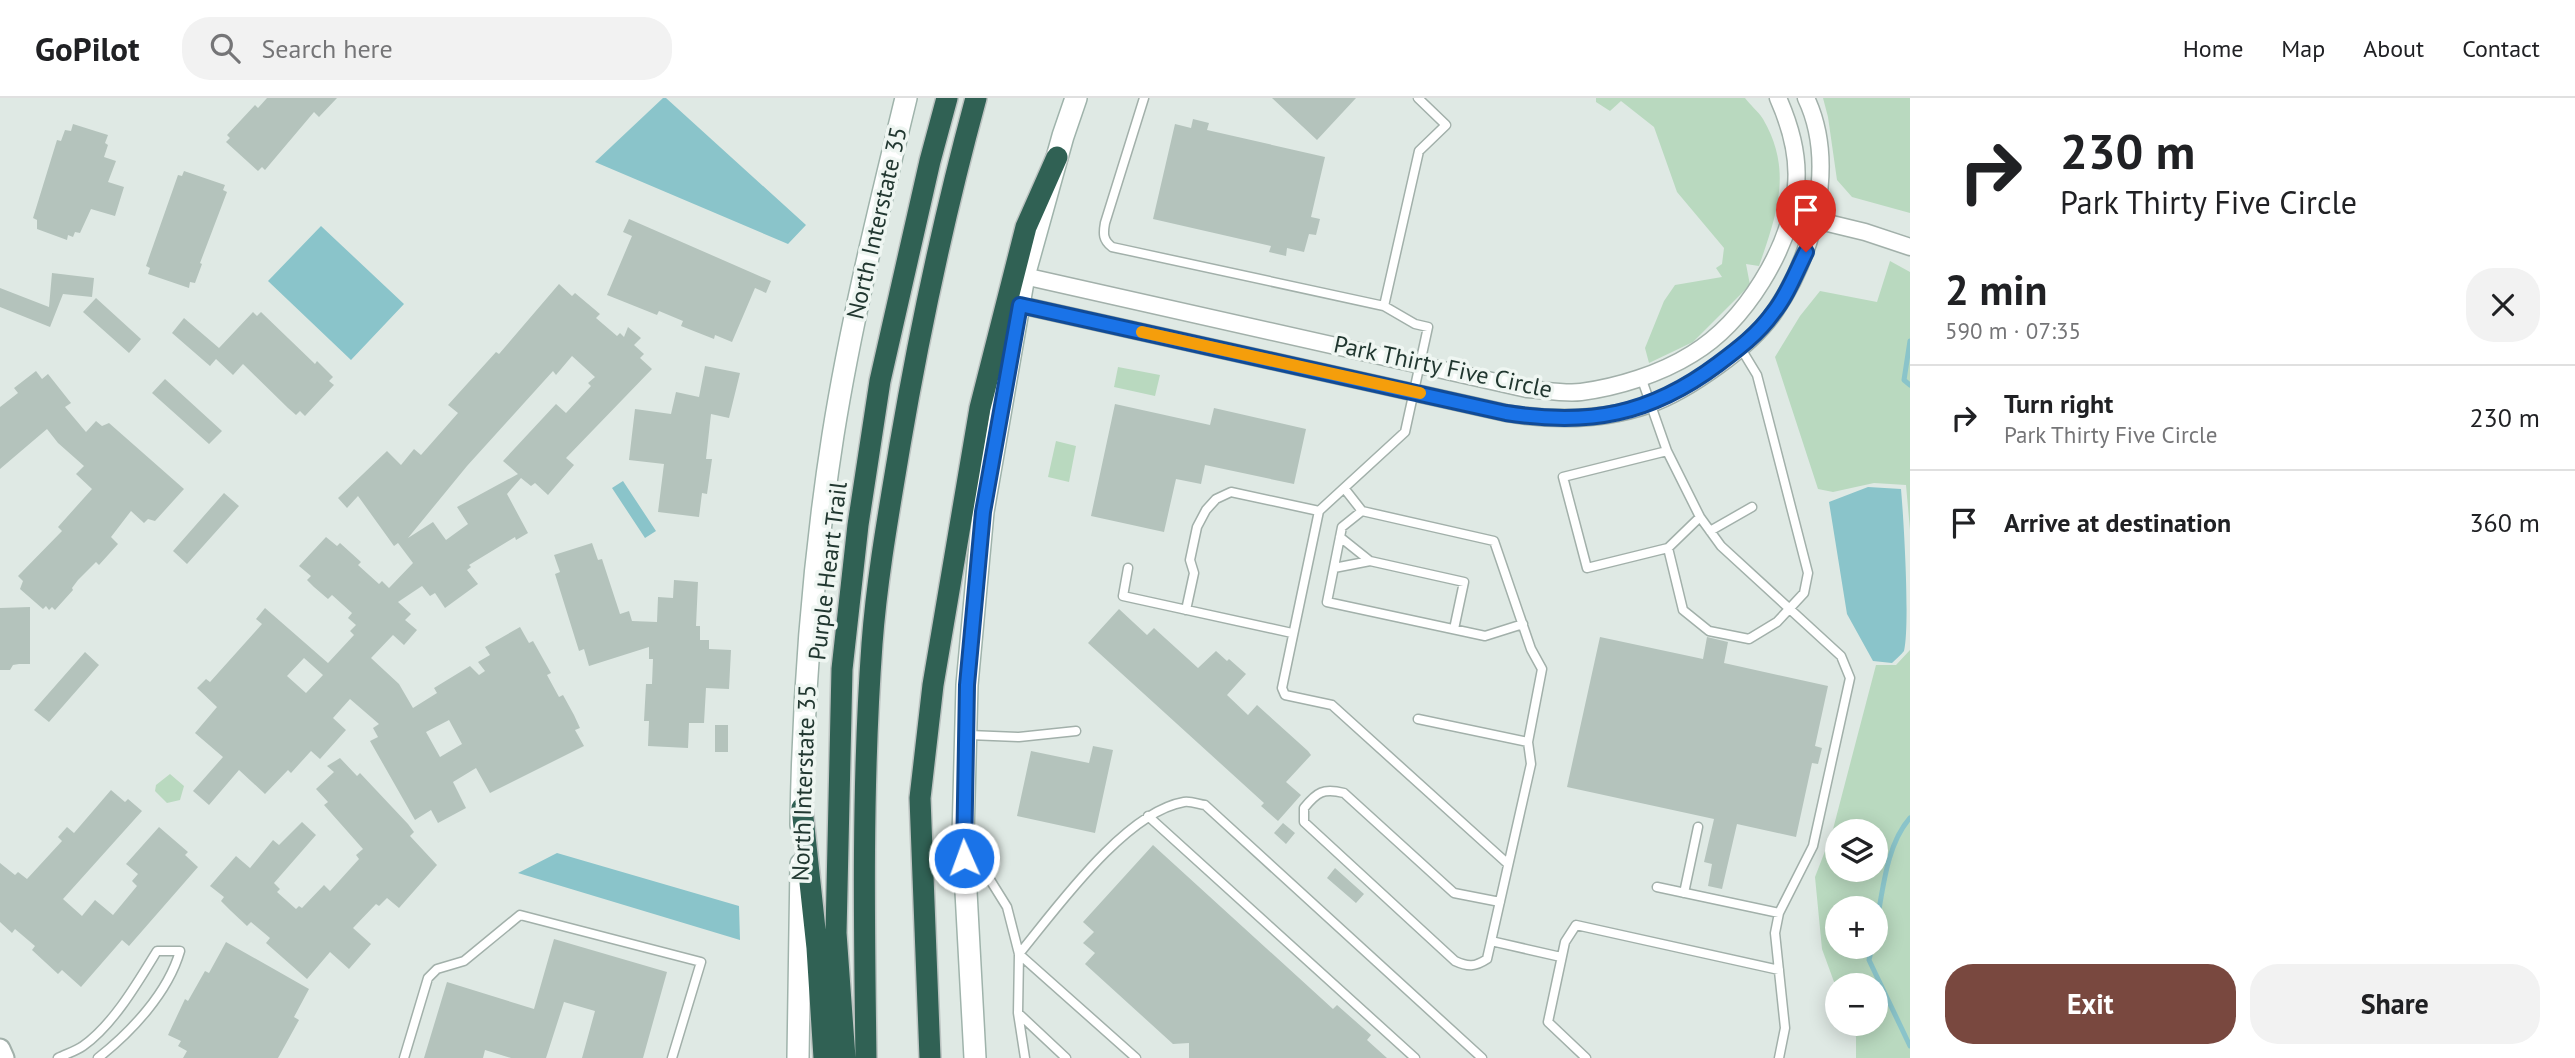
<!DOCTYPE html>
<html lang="en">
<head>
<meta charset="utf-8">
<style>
	:root { --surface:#fff; --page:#f2f2f2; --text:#202124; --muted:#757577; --line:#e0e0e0; --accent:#79483f }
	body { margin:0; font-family:"PT Sans",sans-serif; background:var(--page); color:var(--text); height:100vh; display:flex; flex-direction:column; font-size:26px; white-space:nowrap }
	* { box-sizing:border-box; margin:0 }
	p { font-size:23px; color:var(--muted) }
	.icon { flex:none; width:38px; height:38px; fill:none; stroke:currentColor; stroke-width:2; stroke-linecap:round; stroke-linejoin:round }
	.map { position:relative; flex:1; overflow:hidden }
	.panel { display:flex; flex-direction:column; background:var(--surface); width:665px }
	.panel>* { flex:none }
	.hud { background:#fff; color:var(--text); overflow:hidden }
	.controls { position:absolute; left:1825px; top:721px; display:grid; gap:14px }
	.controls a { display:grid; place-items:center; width:63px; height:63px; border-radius:50%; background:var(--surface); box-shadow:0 4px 18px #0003; font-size:35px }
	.pin { position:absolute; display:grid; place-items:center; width:60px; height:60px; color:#fff; margin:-72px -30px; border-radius:50% 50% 50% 0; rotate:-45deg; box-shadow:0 0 7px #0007 }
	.pin .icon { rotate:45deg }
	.me { position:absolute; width:77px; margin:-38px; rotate:358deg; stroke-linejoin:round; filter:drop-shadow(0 0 5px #0008) }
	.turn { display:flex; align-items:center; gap:24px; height:147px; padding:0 35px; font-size:32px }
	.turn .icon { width:91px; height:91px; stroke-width:2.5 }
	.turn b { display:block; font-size:49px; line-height:60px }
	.round { display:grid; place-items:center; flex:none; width:74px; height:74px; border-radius:28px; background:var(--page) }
	.head { display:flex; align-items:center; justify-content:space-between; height:119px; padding:0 35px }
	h1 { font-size:42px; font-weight:700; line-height:52px }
	.button { display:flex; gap:14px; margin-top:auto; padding:14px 35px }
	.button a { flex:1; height:80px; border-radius:28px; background:var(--accent); color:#fff; font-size:28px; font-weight:700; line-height:80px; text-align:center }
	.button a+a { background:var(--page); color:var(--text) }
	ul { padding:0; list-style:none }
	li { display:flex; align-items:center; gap:21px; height:105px; padding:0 35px; border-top:2px solid var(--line) }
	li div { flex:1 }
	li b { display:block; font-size:26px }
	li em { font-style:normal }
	header { display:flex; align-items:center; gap:42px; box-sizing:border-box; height:98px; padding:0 35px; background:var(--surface); border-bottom:2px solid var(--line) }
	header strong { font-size:33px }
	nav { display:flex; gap:38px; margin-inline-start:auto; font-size:24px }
	.search { width:490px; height:63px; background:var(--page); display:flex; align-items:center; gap:18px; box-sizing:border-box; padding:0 24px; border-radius:28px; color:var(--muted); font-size:26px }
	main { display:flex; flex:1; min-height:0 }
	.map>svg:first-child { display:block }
</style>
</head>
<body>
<header>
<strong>GoPilot</strong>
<div class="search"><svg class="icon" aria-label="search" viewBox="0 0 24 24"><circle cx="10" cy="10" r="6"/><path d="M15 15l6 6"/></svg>Search here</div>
<nav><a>Home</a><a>Map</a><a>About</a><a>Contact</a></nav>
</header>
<main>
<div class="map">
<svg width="1910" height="960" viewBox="0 0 1910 960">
	<rect width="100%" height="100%" fill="#dfe9e4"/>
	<path fill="#b9d9bf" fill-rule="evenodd" d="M1596,0H1745C1750,7 1758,13 1763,21C1793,72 1777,116 1759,168L1746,166L1750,187L1693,244L1649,265L1645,250L1664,203L1675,187L1722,179L1716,170L1722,166L1724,150L1677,94L1654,29L1621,3L1610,13L1596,4Z
		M1823,0H1910V115L1852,99L1837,82L1828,19Z
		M1890,163L1910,174V432L1906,387L1874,385L1833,394L1818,391L1775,259L1800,218L1820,193L1877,204Z
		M1118,269L1160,277L1155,298L1114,289Z
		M1056,343L1076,348L1069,384L1048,379Z
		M1910,552V960H1856V939L1851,926H1876V887H1838L1837,892L1822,851L1815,779L1832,735L1876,567H1896ZM1838,733H1876V772H1838ZM1838,810H1876V849H1838Z
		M170,676L184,688L180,702L167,705L155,693L156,687Z"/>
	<path fill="#8ac4ca" d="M663,0H666L806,127L788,146L595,64Z
		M321,128L404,206L351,262L268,183Z
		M623,383L656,433L645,440L612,390Z
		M1868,389L1901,391C1904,425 1910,527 1904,553C1901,557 1896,561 1892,565L1873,563L1847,516L1829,404Z
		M557,755L739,808L740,842L518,775Z"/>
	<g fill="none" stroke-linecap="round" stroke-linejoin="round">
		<path stroke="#8ac4ca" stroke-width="5" d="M1910,243L1904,282L1910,287
			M1876,828C1883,793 1886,747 1910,720
			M1872,849L1869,862L1910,948"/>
	</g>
	<path fill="#b4c3bc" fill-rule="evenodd" d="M267,0H337L319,19L314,14L265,72L262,69L258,73L226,44L230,40L227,37L255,7L258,10Z
		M1272,0H1356L1317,42Z
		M1193,21L1209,25L1207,32L1325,59L1311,119L1320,121L1316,137L1309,136L1304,154L1287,150L1286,158L1269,154L1271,148L1153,121L1175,26L1191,30Z
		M73,26L108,37L105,45L108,47L104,59L116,63L108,84L124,89L115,118L91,111L80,135L75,134L73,139L68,137L67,142L37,131V122L33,120L57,42L61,43L65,32L71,33Z
		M184,73L225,87L223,92L227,94L200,165L202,166L195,185L190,184L189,190L148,176L150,170L146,168L178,77L182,78Z
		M629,121L771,183L766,195L755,190L732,244L715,237L714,241L681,228L683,223L659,213L657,217L607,197L632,138L623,134Z
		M52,175L94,180L92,199L63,196L50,229L0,209V190L49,209Z
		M559,186L572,198L575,195L600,216L596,220L617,238L620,235L624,239L628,229L641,240L634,247L644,256L640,260L652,271L566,360L574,367L548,397L535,385L531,388L521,380L507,396L528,435L516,442L515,439L469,467L471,469L467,472L478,486L445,510L435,495L430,498L422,488L398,504L411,516L405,522L417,532L404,547L393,537L371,560L399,586L413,610L437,595L434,590L470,568L479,577L485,573L478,564L490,557L485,549L520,529L529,545L533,543L551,575L547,577L559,599L563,597L574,617L580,630L575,632L584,648L490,695L476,670L453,684L466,710L438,725L431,712L415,722L370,643L378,639L373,630L379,626L350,601L333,620L346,632L320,661L311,653L291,675L288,672L265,696L239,672L209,707L193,693L223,659L195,635L217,609L197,590L206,581L210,584L262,526L256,521L265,510L328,565L354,537L350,533L356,527L348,520L352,515L332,497L328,501L314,489L307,482L311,478L299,468L326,439L337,448L340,445L361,464L358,467L379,486L382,483L389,490L413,465L398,445L394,448L358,398L347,410L338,400L387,353L401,367L414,351L421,357L458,315L448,307L496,254L499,256ZM572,258L595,279L588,285L591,288L566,315L556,306L503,363L518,376L457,409L468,426L446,442L433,424L408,440L467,368L553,273L556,277ZM304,560L323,577L306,595L287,578ZM449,622L462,646L440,659L426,634Z
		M96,200L141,241L129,255L83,214Z
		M253,214L257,218L261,214L315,266L317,263L333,279L329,283L334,287L305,318L300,313L296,317L288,310L243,266L233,277L216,261L210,268L172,235L184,220L219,250Z
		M705,268L740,275L729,320L711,316L706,361H712L707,396L702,395L699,419L658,414L664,366L629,362L635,311L671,316L676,294L699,299Z
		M36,273L42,281L48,276L71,305L65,309L86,334L96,323L102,328L109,325L184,391L155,423L148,421L144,425L131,413L111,439L118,446L99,467L96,464L78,482L72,490L73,492L55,512L52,509L49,512L46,508L43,511L20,491L23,483L18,478L62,433L58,429L92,391L76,376L84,368L58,345L47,331L0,371V309L18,295L14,290Z
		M165,281L222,333L209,346L152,295Z
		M1115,306L1210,327L1214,310L1306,331L1294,386L1205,367L1201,386L1176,381L1164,434L1091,418Z
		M224,395L239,408L187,466L173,453Z
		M592,445L598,462L602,461L620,516L629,513L632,523L657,524L658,499L673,500L674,482L698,484L696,528H700V542H709V551L731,552L729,591L706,590L704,625H689L688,650L648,648L649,623H644L646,586H652L653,561H649V549L589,568L584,551L579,553L555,476L560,474L554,457Z
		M30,509V566H19L13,567L10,572H0V510Z
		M1119,511L1147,537L1154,530L1198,570L1216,553L1227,563L1229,561L1246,576L1227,597L1248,617L1257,607L1308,653L1311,657L1286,684L1301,697L1278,723L1261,708L1264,705L1088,545Z
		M1600,539L1703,561L1707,539L1728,544L1724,565L1828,588L1815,648L1822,650L1818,666L1812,665L1796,739L1737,726L1722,791L1708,788L1712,766L1704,764L1714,721L1567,689Z
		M85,554L99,567L49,624L34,612Z
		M715,627H728V654H715Z
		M1093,648L1113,652L1095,735L1017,718L1031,653L1089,665Z
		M340,660L357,678L360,675L408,726L414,734L410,738L437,767L399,810L387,800L379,808L376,806L353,830L371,846L349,871L330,854L307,881L266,845L270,840L251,824L247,828L231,813L221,803L224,799L210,788L236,758L250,770L273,742L279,747L302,724L316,737L274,785L280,791L277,794L296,811L299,808L302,810L324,787L330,793L359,761L356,757L363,751L324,707L328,704L316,691L334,674L327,668Z
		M111,692L125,704L128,701L142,713L63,801L82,818L95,802L113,817L137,788L132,783L138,776L126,766L159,729L188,754L185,757L198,769L129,848L122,842L81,889L62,872L58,876L32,852L35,848L15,831L12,835L0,824V765L15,777L18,774L27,781L62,743L58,739L67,729L74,735Z
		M1283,725L1295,735L1286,746L1274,735Z
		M1153,747L1333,911L1337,907L1371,937L1367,942L1387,960H1189V945L1173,946L1085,866L1095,855L1083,845L1094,834L1083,824Z
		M1335,770L1364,796L1356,805L1327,780Z
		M554,841L667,874L643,960H582L595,913L564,904L546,960H511L485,952L483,960H424L447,884L534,911Z
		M226,844L309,891L294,919L299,922L278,960H183L187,953L178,948L181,943L168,937L185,901L188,903L205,873L209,875Z"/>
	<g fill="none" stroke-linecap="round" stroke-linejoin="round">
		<g stroke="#a2b0aa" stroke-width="11">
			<path id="service" d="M1144,0L1105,125C1103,136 1103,142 1112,149L1384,208L1415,226L1428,229L1405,334L1319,413L1282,590L1285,597L1332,607L1508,766
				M1384,208L1419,53L1446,27L1418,0
				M1641,279L1667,353L1700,419L1721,448L1841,558L1850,580L1813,748L1779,815L1775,835L1785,930L1779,960
				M1667,353L1563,379L1587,470L1668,450L1700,419
				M1344,390L1362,413L1494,443L1531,551L1542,571L1528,644L1531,666L1487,861C1475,869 1468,869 1455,863L1304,724V710C1317,694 1323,690 1344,695L1454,795L1500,804
				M1362,413L1342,429L1327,504L1485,538L1523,526
				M1710,433L1752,409
				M1340,439L1370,463
				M1668,450L1683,512L1709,533L1749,541L1777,524L1804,495L1808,475L1757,277L1740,249
				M1128,470L1123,498L1292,535
				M1334,470L1370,463L1464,484L1454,531
				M1186,512L1194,475L1190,462L1197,429L1206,412L1216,401L1231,394L1319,413
				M1418,621L1528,644
				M969,637L1019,639L1076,633
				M1148,718L1415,960
				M969,748L1007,809L1019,856L1018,915L1066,960
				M1657,789L1779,815
				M1684,795L1698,729
				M1491,843L1561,859
				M1019,856C1056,811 1125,714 1184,704C1191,703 1198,706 1205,707L1482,960
				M1019,856L1136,960
				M1018,915L1025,960
				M58,960C66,956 76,953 83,948C113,927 138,884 157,853H180C168,895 131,934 98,960
				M404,960L428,880L437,871L464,863L520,817L701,864L672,960
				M1586,960L1548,924L1565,844L1576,827L1779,872"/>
		</g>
		<g stroke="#a2b0aa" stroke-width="19">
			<path id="minor" d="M1807,120L1865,134L1910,149
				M1024,178L1527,291C1544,292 1564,296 1581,294C1618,289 1660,276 1692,256C1745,224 1791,150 1796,88C1799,58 1790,27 1778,0
				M1020,207L1506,315C1554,323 1601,323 1648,307C1688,293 1752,248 1775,213C1814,156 1837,65 1806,0"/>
		</g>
		<g stroke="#a2b0aa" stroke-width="23">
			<path id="tertiary" d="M0,951L4,960"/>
		</g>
		<g stroke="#9fb3ab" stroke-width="24">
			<path id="secondary" d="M801,727C803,596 813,465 833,337C851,224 879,111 906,0
				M798,960L801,766
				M975,960L963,738L967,587L983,414L1024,178L1063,38L1076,0"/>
		</g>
		<g stroke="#bcc3c1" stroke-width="24">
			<path id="motorway" d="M802,710L817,850L824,960
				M845,960L836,835L842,571L858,427L880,283L930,63L947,0
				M866,960C864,822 862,684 872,546C877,479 889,413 900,347C920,230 945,114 976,0
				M930,960L920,700L933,587L980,310L1026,129L1057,59"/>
		</g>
		<use href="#service" stroke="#fff" stroke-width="8"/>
		<use href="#minor" stroke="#fff" stroke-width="16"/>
		<use href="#tertiary" stroke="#fff" stroke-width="19"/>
		<use href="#secondary" stroke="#fff" stroke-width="21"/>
		<use href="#motorway" stroke="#306154" stroke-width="21"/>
	</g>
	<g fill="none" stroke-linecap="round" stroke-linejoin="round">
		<g stroke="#114b97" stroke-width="18">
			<path id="route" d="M964,760L967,587L983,414L1020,207L1506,315C1589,328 1650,317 1718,266C1738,251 1758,236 1773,215C1787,198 1796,174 1806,154"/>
		</g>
		<use href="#route" stroke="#1a73e8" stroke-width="12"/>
		<path stroke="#f59e0b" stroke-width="12" d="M1142,234L1420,295"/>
	</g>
	<g text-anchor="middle" stroke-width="7" stroke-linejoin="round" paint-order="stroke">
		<g font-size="24" fill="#213730" stroke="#eff6f2">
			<text transform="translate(877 125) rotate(-77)" y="8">North Interstate 35</text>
			<text transform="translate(1443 269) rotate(12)" y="8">Park Thirty Five Circle</text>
			<text transform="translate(828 473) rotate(-83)" y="8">Purple Heart Trail</text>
			<text transform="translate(804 685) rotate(-88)" y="8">North Interstate 35</text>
		</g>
	</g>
</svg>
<div class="controls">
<a><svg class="icon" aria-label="layers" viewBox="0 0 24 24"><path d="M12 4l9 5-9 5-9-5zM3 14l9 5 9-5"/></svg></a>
<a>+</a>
<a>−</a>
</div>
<div class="pin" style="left:1806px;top:154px;background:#d93025"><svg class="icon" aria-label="arrive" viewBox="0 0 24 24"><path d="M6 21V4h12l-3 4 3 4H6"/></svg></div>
<svg class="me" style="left:964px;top:760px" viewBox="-20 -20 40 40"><circle r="17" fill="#1a73e8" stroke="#fff" stroke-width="3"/><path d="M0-11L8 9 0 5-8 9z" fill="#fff"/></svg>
</div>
<section class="panel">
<div class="hud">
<div class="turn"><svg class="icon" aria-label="right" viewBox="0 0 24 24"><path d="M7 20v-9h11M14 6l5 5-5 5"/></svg><div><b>230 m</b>Park Thirty Five Circle</div></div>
</div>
<div class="head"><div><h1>2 min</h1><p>590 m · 07:35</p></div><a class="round"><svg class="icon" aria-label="close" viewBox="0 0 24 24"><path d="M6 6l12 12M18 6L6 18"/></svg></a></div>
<ul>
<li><svg class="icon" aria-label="right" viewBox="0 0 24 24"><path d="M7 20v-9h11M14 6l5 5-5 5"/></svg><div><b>Turn right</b><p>Park Thirty Five Circle</p></div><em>230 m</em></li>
<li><svg class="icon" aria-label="arrive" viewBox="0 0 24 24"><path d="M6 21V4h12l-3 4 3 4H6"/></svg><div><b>Arrive at destination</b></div><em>360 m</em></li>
</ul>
<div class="button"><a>Exit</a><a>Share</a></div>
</section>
</main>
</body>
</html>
